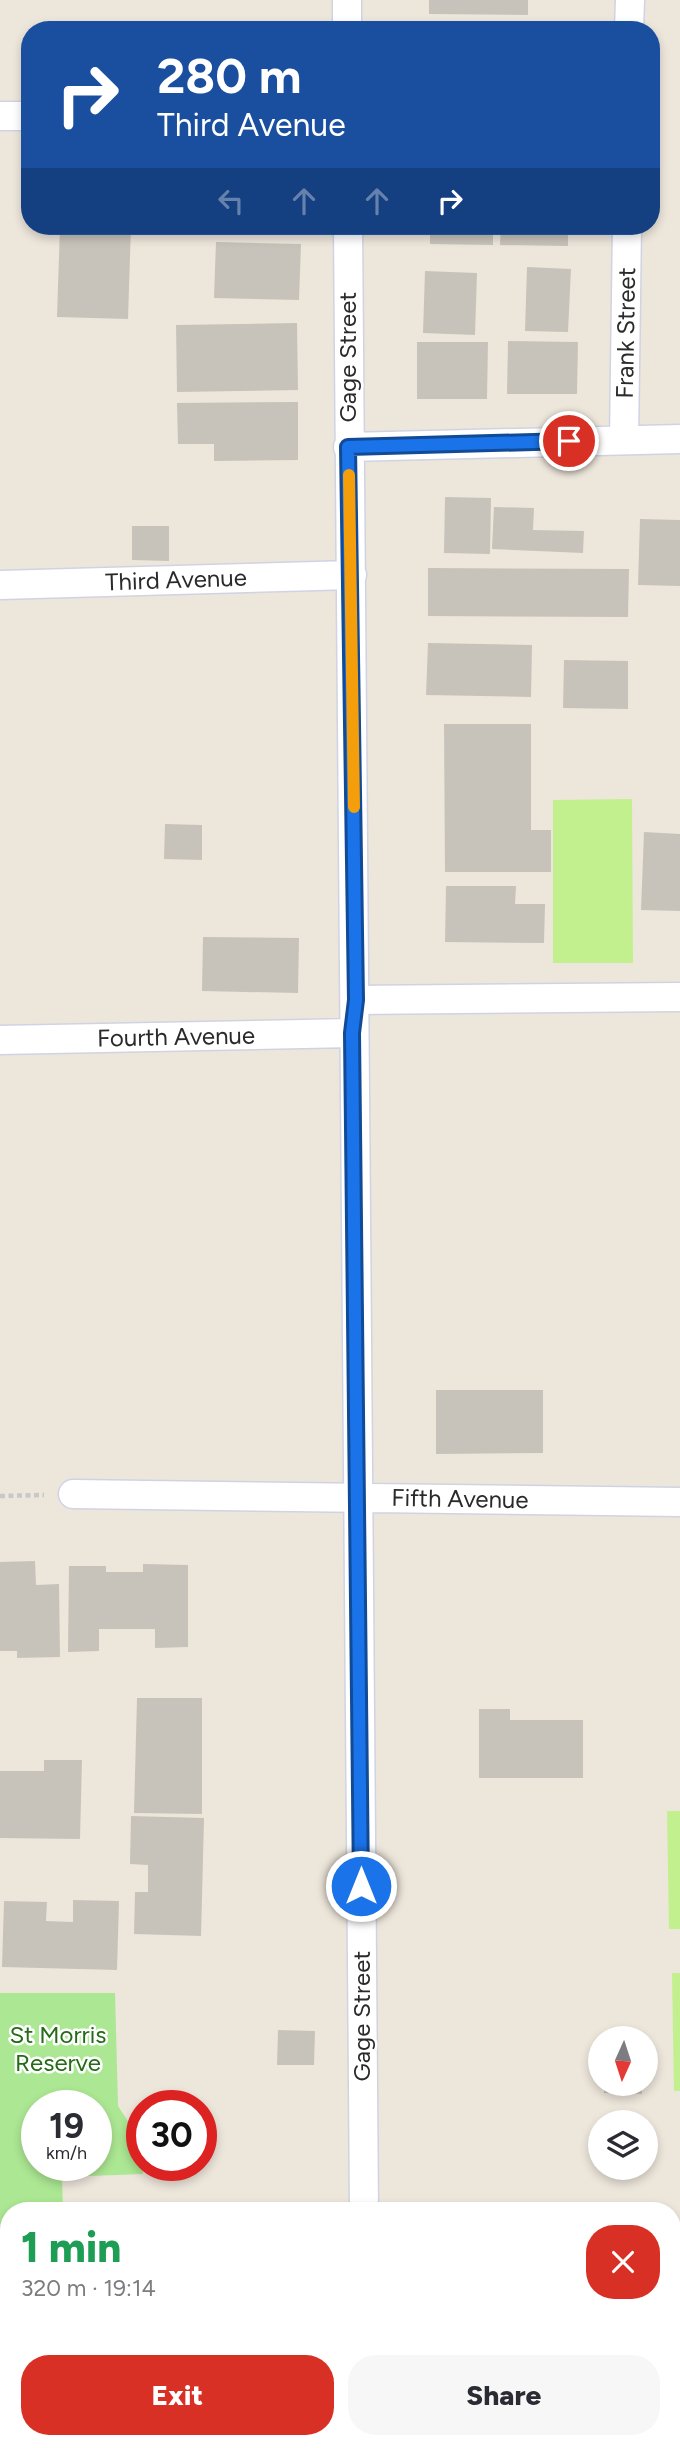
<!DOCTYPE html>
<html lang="en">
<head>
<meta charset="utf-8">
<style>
	:root { --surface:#fff; --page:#f7f7f7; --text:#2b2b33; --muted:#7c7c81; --accent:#d93025 }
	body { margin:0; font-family:Figtree,sans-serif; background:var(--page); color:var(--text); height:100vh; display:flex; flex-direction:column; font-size:26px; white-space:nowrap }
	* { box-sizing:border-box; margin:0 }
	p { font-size:23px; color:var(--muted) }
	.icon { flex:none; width:38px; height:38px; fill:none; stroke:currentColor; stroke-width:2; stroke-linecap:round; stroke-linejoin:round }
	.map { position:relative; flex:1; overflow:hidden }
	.side { position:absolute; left:0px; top:2202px; width:681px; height:247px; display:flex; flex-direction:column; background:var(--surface); border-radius:28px 28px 0 0; box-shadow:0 4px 10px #0003 }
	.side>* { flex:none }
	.top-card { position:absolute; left:21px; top:21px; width:639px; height:214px; border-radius:28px; box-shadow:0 4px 10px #0003; background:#1a4fa0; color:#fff; overflow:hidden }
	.needle { width:46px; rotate:183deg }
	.fabs { position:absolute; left:588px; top:2026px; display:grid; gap:14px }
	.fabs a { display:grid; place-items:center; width:70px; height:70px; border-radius:50%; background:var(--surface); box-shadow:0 4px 10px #0003; font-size:35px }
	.speed { position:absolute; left:21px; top:2090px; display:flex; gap:14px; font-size:35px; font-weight:700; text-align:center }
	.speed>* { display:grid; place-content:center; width:91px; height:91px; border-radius:50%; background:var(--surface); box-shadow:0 4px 10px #0003; line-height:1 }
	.speed small { font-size:18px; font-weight:400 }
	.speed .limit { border:10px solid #d22; background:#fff; color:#111 }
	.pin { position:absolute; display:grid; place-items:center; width:60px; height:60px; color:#fff; margin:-30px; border:4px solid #fff; border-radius:50%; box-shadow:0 2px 7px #0007 }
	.me { position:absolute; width:77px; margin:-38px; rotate:0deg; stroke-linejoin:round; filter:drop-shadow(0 0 5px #0008) }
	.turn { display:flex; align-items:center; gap:24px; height:147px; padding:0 21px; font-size:32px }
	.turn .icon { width:91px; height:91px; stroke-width:2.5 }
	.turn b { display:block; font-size:49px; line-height:60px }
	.lanes { display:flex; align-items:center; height:66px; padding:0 21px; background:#0003; justify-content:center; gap:35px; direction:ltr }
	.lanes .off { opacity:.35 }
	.round { display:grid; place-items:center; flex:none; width:74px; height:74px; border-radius:28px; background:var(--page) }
	.headline { display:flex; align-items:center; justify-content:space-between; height:119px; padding:0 21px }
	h1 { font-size:42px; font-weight:800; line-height:52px; color:#1e9e55 }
	.primary-button { display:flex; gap:14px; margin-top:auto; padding:14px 21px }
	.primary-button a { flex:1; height:80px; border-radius:28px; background:var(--accent); color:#fff; font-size:28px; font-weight:800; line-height:80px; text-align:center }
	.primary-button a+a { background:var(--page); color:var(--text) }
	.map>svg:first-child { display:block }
</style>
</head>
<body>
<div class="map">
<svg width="680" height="2448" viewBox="0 0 680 2448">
	<rect width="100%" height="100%" fill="#ede6db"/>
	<path fill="#ace793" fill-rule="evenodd" d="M0,1993H115L118,2106L142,2143L143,2174L62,2177L63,2210H9V2384H0ZM37,2105H96V2165H37Z
		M346,2440H570V2448H347Z"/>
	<path fill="#c2f08e" d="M632,799L633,963H553V800Z
		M667,1811H680V1929H669Z
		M672,1973H680V2091H674Z"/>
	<path fill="#c8c3ba" d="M429,0H528V15L429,14Z
		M60,226H131L128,319L57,317Z
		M227,226H297L296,233L227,231Z
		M430,226H493V245L430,244Z
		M501,226H568V246L500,245Z
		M216,242L301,244L299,300L214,298Z
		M527,267L571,269L568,332L525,331Z
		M425,271L477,273L475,335L423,333Z
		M297,323L298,390L177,392L176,325Z
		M508,341L578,342L577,394H507Z
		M417,342H488L487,399H417Z
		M298,402V460L214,461V444H178L177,403Z
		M445,497L491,498L490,554L444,553Z
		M494,507L534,508L533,530L584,531L583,553L492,549Z
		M640,519L680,520V586L638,585Z
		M132,526H169V561L132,560Z
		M428,568L629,569L628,617L428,616Z
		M428,643L532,645L531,697L426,695Z
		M564,660L628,661V709L563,708Z
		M444,724H531V830H551V872H445Z
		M165,824L202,825V860L164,859Z
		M644,832L680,834V911L641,910Z
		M446,886H516L515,904H545L544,943L445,942Z
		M203,937L299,938L298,993L202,991Z
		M436,1390H543V1453L436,1454Z
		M35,1561L36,1585L59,1584L60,1657L17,1658V1651H0V1562Z
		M143,1564L188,1565V1647L155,1648V1629H99V1651L68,1652L69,1566H106V1572H143Z
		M137,1698H202V1814L134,1813Z
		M479,1709H510V1720H583V1778H479Z
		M44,1760H82L80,1839L0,1838V1771H44Z
		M131,1816L204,1818L201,1936L134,1934L135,1892H148V1865L130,1864Z
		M73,1900L119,1901L117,1970L2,1967L4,1901L47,1902L46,1921L73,1922Z
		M278,2030L315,2031L314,2065H277Z
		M604,2084H642V2094L604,2093Z"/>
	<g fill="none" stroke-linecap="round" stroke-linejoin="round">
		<g stroke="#d0d3e4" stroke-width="31">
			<path id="street" d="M347,0V30
				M629,30L630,0
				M0,116H30
				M348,226L364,2210
				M624,439L627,226
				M348,447L680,439
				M0,585L352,575
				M356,1000L680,997
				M0,1040L352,1033
				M73,1494L680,1502
				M672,2403H680
				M0,2411H9
				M387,2440L392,2448
				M500,2448L507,2440"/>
		</g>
		<path stroke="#c8c8c8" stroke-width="4.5" stroke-dasharray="5 3.5" stroke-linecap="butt" d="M0,1496L44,1495"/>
		<use href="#street" stroke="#fff" stroke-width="28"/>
	</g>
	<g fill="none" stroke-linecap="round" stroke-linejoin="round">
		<g stroke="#114b97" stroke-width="18">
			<path id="route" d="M361,1886L352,1033L356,1000L348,447L569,441"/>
		</g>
		<use href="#route" stroke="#1a73e8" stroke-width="12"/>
		<path stroke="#f59e0b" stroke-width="12" d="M349,475L354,807"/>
	</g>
	<g text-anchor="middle" stroke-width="5" stroke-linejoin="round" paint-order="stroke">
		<g font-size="24" fill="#2a2a2a" stroke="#fff">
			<text transform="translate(626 333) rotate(-89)" y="8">Frank Street</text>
			<text transform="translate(348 357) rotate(-90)" y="8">Gage Street</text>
			<text transform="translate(176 580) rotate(-2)" y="8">Third Avenue</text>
			<text transform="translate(176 1037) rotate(-1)" y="8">Fourth Avenue</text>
			<text transform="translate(460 1499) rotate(1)" y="8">Fifth Avenue</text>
			<text transform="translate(362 2016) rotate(-90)" y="8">Gage Street</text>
		</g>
		<g font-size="24" fill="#236c15" stroke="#fff">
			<text x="58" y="2043">St Morris<tspan x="58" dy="28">Reserve</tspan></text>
		</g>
	</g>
</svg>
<div class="fabs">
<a><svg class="needle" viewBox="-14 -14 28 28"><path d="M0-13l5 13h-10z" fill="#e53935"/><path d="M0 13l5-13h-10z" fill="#7c7c81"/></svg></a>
<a><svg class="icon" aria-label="layers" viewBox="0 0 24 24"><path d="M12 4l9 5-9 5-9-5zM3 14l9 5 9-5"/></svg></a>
</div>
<div class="speed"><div>19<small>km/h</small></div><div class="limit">30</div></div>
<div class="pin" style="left:569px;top:441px;background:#d93025"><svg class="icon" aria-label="arrive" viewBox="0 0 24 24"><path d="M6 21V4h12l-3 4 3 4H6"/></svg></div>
<svg class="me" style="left:361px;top:1886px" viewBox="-20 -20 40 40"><circle r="17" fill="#1a73e8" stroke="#fff" stroke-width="3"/><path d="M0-11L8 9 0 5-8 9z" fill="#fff"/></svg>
<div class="top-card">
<div class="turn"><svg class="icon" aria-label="right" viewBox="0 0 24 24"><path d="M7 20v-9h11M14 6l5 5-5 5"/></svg><div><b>280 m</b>Third Avenue</div></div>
<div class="lanes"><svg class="icon off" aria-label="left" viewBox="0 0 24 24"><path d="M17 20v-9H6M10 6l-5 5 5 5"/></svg><svg class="icon off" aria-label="ahead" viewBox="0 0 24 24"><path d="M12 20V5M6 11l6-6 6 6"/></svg><svg class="icon off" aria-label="ahead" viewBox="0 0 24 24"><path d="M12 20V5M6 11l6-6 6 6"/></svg><svg class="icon" aria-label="right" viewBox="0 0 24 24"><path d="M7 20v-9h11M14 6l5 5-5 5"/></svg></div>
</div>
<section class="side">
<div class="headline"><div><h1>1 min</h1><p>320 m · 19:14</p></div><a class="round" style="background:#d93025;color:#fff"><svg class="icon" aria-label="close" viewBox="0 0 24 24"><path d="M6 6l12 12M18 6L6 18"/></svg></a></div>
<div class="primary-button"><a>Exit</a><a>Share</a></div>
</section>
</div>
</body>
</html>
